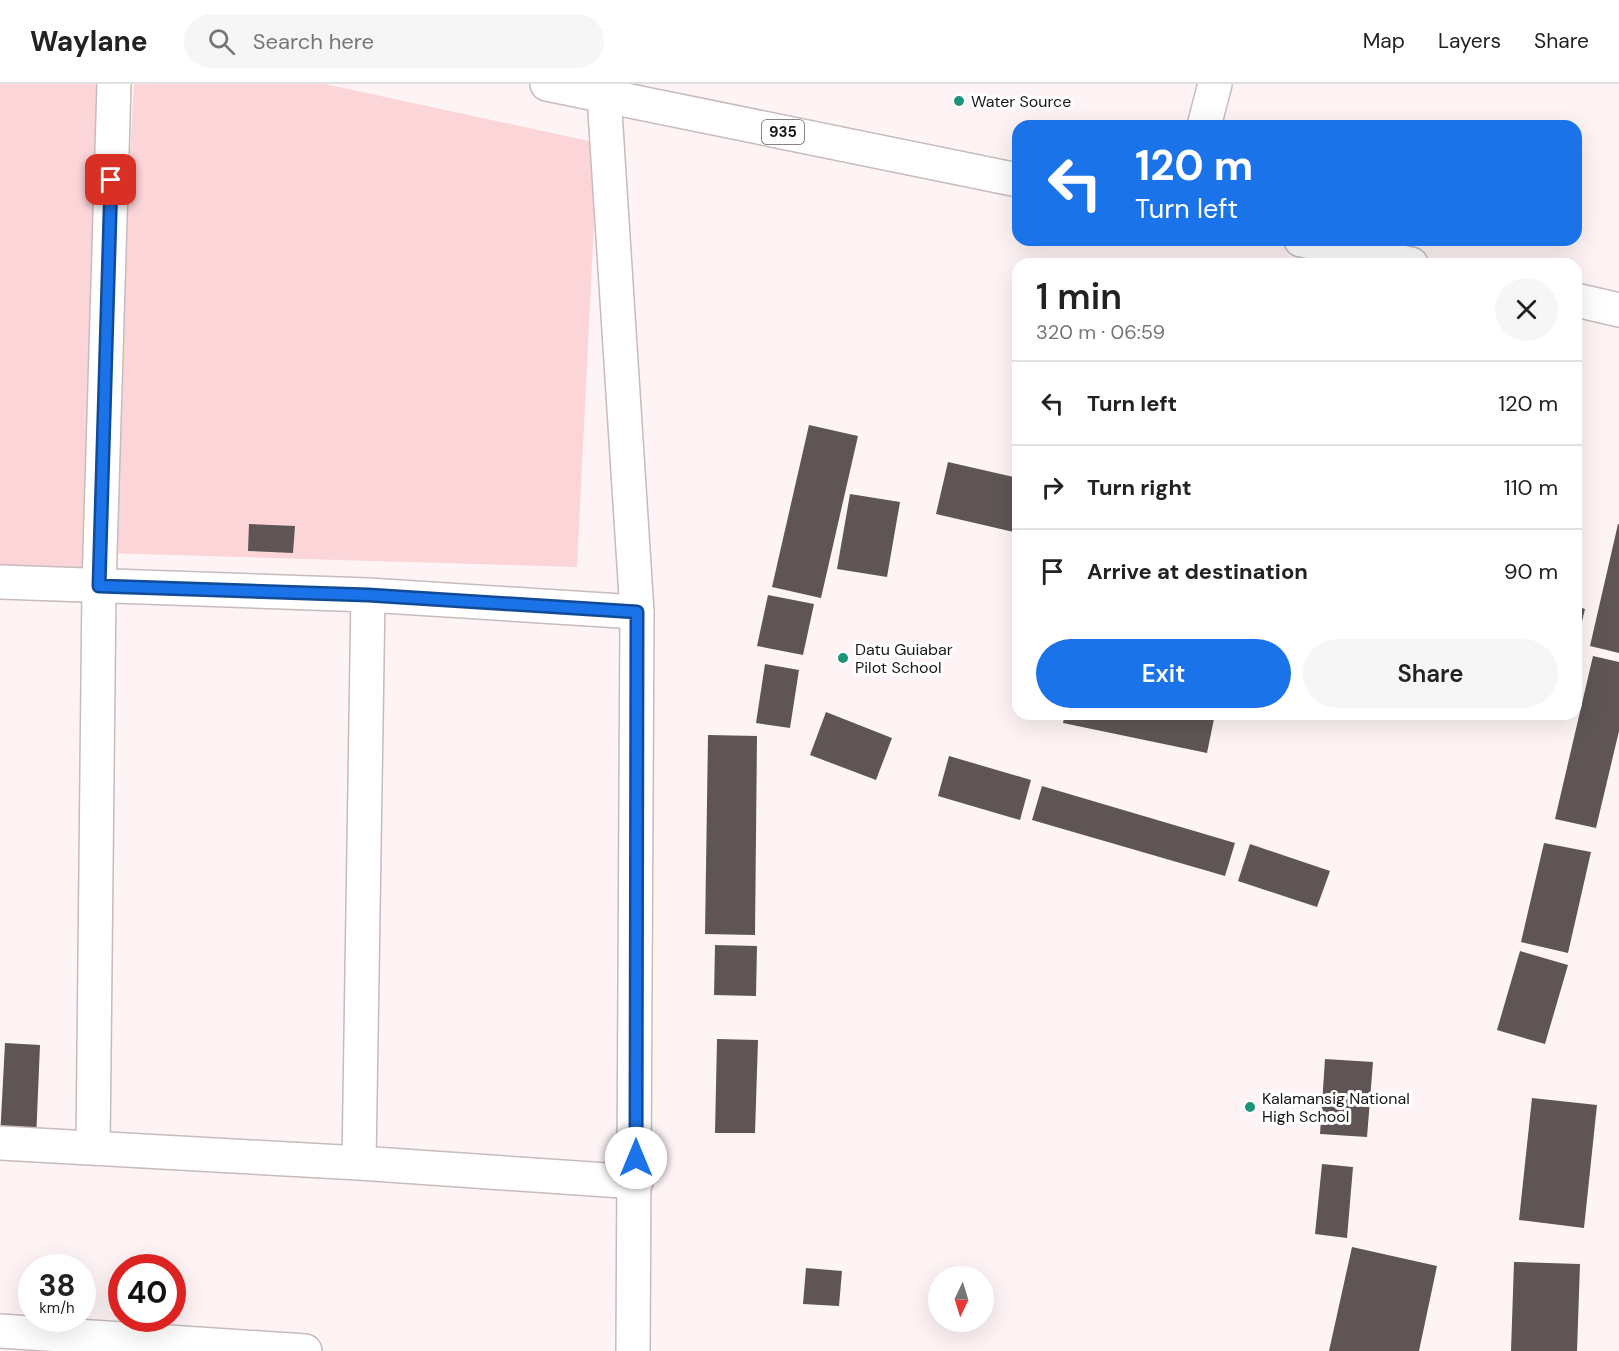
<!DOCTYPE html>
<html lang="en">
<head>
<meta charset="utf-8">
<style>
	:root { --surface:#fff; --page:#f6f6f6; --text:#222; --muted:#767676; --line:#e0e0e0; --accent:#1a73e8 }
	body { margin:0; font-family:"DM Sans",sans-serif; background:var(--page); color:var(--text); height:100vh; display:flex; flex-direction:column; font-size:22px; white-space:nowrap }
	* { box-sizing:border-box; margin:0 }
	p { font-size:20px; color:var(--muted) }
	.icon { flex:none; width:33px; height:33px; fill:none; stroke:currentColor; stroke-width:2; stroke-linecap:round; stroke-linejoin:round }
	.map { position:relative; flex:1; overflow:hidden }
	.panel { position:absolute; left:1012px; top:174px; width:570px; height:462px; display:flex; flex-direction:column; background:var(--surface); border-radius:18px; box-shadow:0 6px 24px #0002 }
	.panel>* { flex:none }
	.hud { position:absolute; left:1012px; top:36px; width:570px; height:126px; border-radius:18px; box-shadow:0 6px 24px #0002; background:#1a73e8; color:#fff; overflow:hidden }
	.needle { width:39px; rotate:184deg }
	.tools { position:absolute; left:928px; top:1182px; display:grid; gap:12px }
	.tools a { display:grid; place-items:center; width:66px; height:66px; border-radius:50%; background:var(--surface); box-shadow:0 6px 24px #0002; font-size:30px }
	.speed { position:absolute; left:18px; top:1170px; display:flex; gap:12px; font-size:30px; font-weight:700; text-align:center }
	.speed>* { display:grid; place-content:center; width:78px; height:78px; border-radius:50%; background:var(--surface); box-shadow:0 6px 24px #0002; line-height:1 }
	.speed small { font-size:15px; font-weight:400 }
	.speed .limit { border:9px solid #d22; background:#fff; color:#111 }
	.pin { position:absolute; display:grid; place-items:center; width:51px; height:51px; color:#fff; margin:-26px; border-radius:12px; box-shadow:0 3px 9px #0006 }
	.me { position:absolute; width:66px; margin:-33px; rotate:0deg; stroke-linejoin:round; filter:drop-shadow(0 0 4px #0008) }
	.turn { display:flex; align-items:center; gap:21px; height:126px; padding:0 24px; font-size:27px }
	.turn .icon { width:78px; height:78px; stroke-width:2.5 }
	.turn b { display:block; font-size:42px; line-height:51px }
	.round { display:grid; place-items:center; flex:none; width:63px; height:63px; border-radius:32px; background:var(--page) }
	.head { display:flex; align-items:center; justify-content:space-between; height:102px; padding:0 24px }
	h1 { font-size:36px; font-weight:600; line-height:45px }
	.action { display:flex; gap:12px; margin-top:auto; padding:12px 24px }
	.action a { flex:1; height:69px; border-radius:36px; background:var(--accent); color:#fff; font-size:24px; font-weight:600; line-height:69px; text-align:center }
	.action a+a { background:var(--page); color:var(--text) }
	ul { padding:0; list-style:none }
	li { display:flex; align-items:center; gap:18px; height:84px; padding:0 24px; border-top:2px solid var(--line) }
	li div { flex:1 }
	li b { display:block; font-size:22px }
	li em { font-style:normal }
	header { display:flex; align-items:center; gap:36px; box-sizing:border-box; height:84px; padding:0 30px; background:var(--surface); border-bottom:2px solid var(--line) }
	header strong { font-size:28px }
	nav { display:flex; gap:33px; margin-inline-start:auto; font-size:21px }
	.search { width:420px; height:54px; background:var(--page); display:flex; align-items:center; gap:15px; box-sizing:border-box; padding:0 21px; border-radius:33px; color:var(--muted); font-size:22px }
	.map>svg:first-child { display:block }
</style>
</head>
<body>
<header>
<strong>Waylane</strong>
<div class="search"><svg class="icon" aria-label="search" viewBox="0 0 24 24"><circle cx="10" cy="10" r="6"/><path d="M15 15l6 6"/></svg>Search here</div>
<nav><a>Map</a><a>Layers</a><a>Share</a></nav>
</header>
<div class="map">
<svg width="1619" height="1267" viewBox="0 0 1619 1267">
	<rect width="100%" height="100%" fill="#fef4f5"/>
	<path fill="#fcd5d8" d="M0,0H106L91,491L0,488Z
		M134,0H325L598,59L577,483L107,469Z"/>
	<path fill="#5f5555" d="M809,341L858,352L821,514L772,503Z
		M948,378L1018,394V449L936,430Z
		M850,410L900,418L887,493L837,485Z
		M249,440L295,442L293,469L248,467Z
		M1618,440H1619V569L1590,562Z
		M768,511L814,520L803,571L757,562Z
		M1576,522L1585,525L1577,558H1576Z
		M1593,572L1619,578V647L1596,744L1555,735Z
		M765,580L799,586L790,644L756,639Z
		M826,628L892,654L876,696L810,671Z
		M1065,630H1215L1207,669L1063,639Z
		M708,651L757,652L755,851L705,850Z
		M949,672L1031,696L1020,736L938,712Z
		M1042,702L1235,759L1225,792L1032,736Z
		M1544,759L1591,768L1568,869L1521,858Z
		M1250,760L1330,787L1317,823L1238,797Z
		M715,861L757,862L756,912L714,911Z
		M1520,867L1568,881L1545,960L1497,946Z
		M717,955L758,956L755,1049H715Z
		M5,959L40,961L36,1056L0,1054Z
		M1325,975L1373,978L1367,1053L1320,1050Z
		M1532,1014L1597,1021L1584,1144L1519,1136Z
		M1322,1080L1353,1083L1347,1154L1315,1150Z
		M1352,1163L1437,1182L1419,1267H1329Z
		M1514,1178L1580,1180L1577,1267H1511Z
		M806,1184L842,1187L839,1222L803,1220Z"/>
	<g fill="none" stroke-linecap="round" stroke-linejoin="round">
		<g stroke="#c7bbbc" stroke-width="36">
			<path id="minor" d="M1204,42L1215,0
				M0,498L368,511L637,528
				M0,1059L359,1079L636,1098
				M93,1064L99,502L114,0
				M359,1079L368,511
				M0,1247L305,1267"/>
		</g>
		<g stroke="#c7bbbc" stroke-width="36">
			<path id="tertiary" d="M604,12L637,528L633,1267"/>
		</g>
		<g stroke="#c7bbbc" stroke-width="36">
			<path id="primary" d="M547,0L1018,96
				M1301,156L1411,180
				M1576,216L1619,226"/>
		</g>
		<use href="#minor" stroke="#fff" stroke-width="33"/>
		<use href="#tertiary" stroke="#fff" stroke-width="33"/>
		<use href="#primary" stroke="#fff" stroke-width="33"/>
	</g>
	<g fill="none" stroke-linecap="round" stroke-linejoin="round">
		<g stroke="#114b97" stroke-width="15">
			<path id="route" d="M111,96L99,502L368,511L637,528L636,1074"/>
		</g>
		<use href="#route" stroke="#1a73e8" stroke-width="10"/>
	</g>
	<g fill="#1b9479" stroke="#fff" stroke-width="2">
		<circle cx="959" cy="17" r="6"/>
		<circle cx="843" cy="574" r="6"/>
		<circle cx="1250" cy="1023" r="6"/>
	</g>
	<g text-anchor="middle" stroke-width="6" stroke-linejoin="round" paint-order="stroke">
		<rect fill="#fff" stroke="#5f5b5c" stroke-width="1.5" x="762" y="36" width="42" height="24" rx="4.5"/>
		<g font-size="15" font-weight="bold" fill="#1a1516">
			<text x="783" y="53">935</text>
		</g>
		<g font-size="16" fill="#1a1516" stroke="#fff" text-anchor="start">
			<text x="971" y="23">Water Source</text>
			<text x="855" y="571">Datu Guiabar<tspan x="855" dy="18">Pilot School</tspan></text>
			<text x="1262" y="1020">Kalamansig National<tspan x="1262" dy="18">High School</tspan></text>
		</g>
	</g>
</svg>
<div class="tools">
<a><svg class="needle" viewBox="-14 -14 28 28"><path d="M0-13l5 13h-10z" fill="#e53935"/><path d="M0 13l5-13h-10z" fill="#767676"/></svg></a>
</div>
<div class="speed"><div>38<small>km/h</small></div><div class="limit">40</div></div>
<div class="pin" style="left:111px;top:96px;background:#d93025"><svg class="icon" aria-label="arrive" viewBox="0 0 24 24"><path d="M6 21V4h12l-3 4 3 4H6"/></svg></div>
<svg class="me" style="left:636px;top:1074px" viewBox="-20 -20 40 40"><circle r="19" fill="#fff"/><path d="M0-13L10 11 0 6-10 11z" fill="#1a73e8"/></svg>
<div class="hud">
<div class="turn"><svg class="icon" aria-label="left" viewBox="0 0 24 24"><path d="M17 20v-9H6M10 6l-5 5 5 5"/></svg><div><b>120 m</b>Turn left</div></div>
</div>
<section class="panel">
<div class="head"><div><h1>1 min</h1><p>320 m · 06:59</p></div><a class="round"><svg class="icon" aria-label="close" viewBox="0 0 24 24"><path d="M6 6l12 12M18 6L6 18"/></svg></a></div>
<ul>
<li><svg class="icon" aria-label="left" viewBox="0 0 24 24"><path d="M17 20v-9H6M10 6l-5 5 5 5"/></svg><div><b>Turn left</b></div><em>120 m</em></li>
<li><svg class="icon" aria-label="right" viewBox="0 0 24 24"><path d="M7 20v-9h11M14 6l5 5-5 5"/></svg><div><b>Turn right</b></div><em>110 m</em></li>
<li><svg class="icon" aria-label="arrive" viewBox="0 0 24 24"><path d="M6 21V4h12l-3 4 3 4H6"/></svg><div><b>Arrive at destination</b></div><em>90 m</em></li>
</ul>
<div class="action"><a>Exit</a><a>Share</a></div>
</section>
</div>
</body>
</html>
